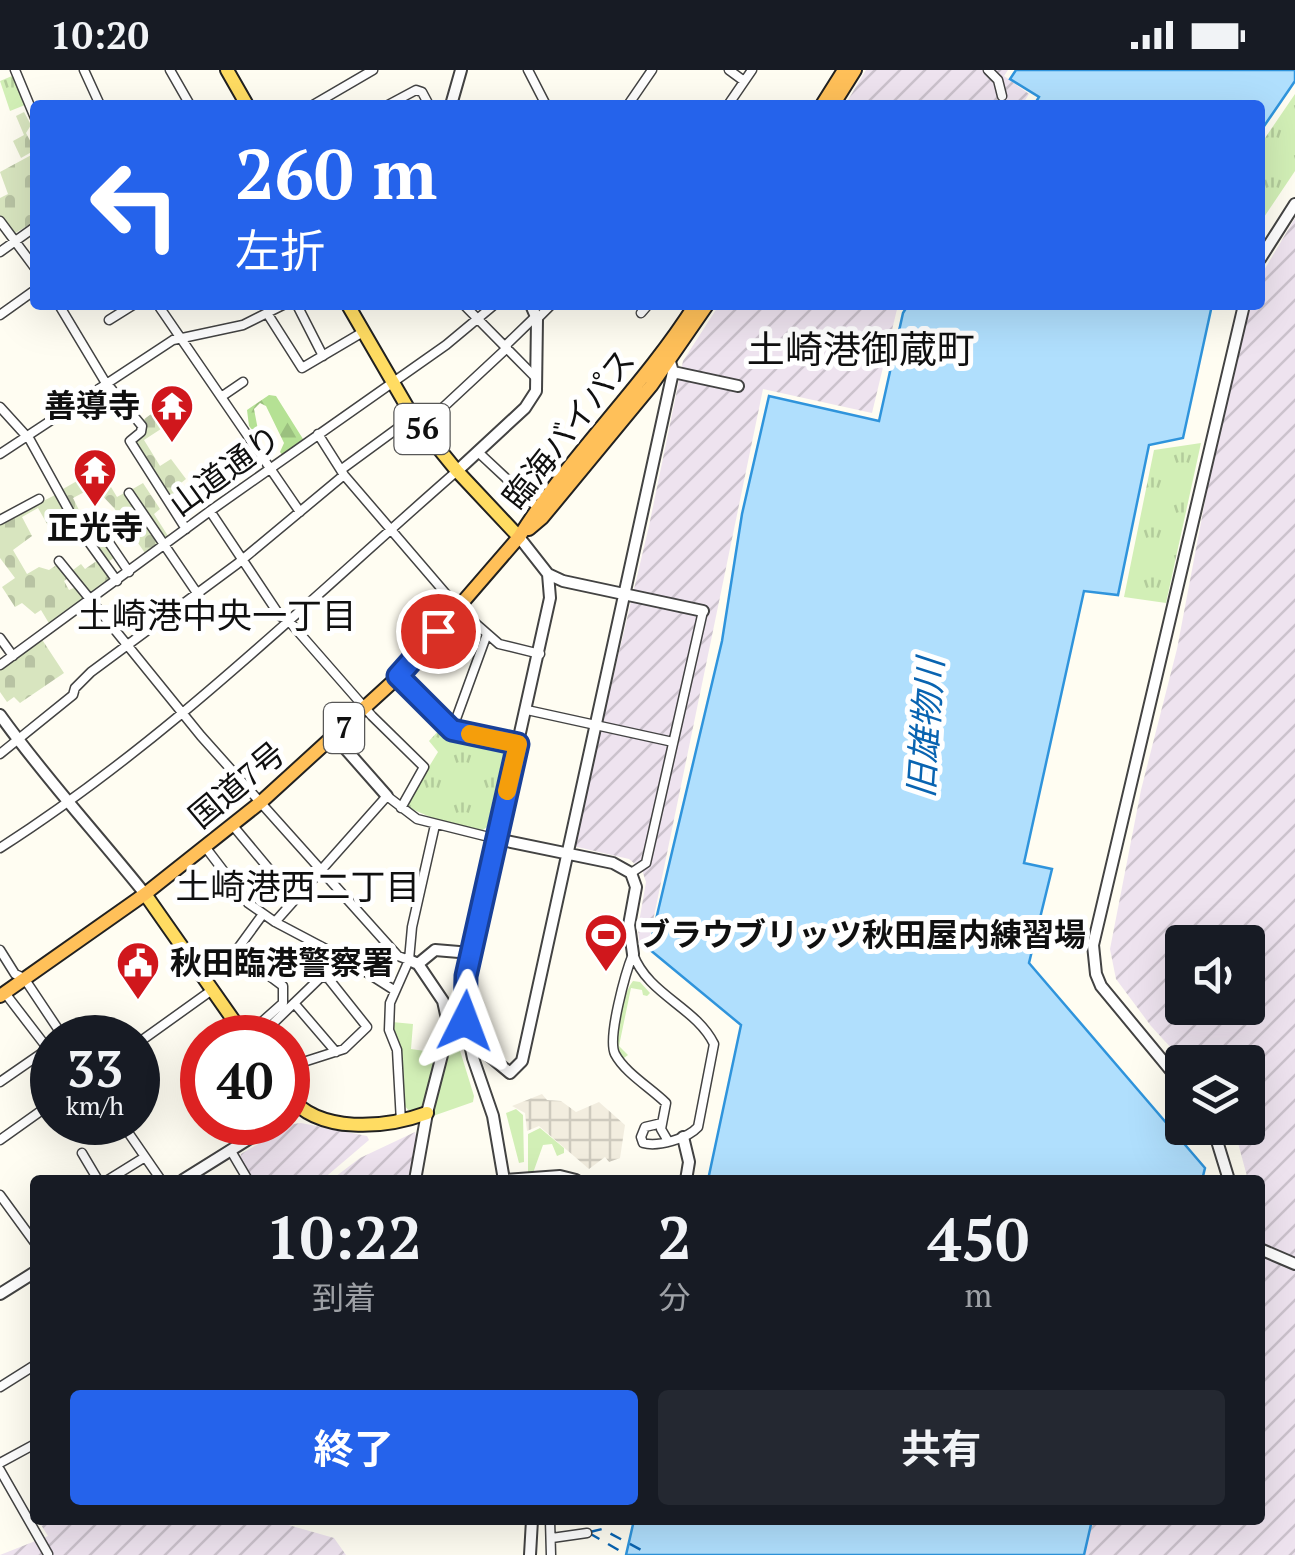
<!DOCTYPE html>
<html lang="ja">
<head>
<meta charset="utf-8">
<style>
	:root { --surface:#171b24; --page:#242831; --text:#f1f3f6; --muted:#9ea1a6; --accent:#2563eb }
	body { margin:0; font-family:"PT Serif","Noto Sans JP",serif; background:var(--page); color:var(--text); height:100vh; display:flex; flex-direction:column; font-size:38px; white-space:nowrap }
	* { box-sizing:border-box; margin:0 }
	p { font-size:32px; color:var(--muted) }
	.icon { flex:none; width:55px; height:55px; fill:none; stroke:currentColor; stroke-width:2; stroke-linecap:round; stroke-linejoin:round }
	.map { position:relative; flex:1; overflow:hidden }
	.side { position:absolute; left:30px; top:1105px; width:1235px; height:350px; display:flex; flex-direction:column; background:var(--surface); border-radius:10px; box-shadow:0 10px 40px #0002 }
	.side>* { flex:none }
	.banner { position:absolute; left:30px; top:30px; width:1235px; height:210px; border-radius:10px; box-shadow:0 10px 40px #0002; background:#2563eb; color:#fff; overflow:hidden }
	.tools { position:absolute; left:1165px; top:855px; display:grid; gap:20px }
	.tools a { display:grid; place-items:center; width:100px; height:100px; border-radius:10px; background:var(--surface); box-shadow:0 10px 40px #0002; font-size:50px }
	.speed { position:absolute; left:30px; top:945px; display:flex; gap:20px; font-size:50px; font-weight:700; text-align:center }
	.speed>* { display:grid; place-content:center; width:130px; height:130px; border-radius:50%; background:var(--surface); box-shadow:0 10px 40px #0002; line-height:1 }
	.speed small { font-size:25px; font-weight:400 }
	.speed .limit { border:15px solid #d22; background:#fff; color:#111 }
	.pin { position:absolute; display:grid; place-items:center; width:85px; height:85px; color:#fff; margin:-42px; border:5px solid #fff; border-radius:50%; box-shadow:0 2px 10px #0007 }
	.me { position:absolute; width:110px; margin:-55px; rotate:3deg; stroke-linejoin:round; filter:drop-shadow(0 0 8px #0008) }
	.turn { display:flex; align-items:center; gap:35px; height:210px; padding:0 40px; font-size:45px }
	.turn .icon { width:130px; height:130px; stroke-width:2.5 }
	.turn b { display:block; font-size:70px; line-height:85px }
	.eta { display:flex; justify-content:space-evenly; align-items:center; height:170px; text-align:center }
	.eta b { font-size:60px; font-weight:700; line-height:70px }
	.cta { display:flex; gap:20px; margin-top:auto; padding:20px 40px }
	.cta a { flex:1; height:115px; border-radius:10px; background:var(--accent); color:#fff; font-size:40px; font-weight:700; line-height:115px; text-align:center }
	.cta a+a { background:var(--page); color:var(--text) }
	.status { display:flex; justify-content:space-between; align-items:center; height:70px; padding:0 50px; background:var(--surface); direction:ltr }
	.status svg { height:28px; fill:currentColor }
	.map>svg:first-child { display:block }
</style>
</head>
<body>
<div class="status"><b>10:20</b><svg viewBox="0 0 49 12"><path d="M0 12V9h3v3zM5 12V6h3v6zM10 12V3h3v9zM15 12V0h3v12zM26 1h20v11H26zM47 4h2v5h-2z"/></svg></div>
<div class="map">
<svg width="1295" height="1485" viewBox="0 0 1295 1485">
	<defs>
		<pattern id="industrial-furrows" width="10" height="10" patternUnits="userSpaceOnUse" patternTransform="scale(2.5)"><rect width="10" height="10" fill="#eee3ef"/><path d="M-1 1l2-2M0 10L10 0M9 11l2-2" fill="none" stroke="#cbc2cc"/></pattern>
		<pattern id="forest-firs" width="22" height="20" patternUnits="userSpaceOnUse" patternTransform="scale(2.5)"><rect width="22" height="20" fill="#b5e194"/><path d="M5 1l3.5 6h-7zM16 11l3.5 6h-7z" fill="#9bc07f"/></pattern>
		<pattern id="cemetery-stones" width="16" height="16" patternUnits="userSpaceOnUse" patternTransform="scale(2.5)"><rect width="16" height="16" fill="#d8e5bf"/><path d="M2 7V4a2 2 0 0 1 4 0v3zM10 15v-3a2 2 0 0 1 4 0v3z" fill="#b8c3a3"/></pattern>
		<pattern id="park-tufts" width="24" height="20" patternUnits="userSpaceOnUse" patternTransform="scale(2.5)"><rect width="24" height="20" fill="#d2efb6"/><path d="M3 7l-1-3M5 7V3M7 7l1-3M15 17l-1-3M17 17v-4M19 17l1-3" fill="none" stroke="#b3cc9b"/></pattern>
		<pattern id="plaza-grid" width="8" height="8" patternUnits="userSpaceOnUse" patternTransform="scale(2.5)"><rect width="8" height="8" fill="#f2eddf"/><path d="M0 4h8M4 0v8" fill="none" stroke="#cecabe"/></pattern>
	</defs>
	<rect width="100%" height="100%" fill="#fffdf2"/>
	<path fill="url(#industrial-furrows)" fill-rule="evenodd" d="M866,0H1008L1004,6L1029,24L1022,35H845Z
		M1295,148V1485H1084L1092,1450H1260V1168H1264L1260,1154V1110H1248L1234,1058H1248V992H1184L1151,956L1116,909L1110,879L1141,720L1177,579L1213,389L1246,246L1249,235H1260V207ZM1182,872H1248V938H1182Z
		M719,235H898L872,343L763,319L647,880L640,878L638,858L646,812L642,800L629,789L573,776L649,456L683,291Z
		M301,1053L367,1066L369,1070L322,1110H252L240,1092L241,1084L293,1054Z
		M415,1062L418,1072L411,1110H331L360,1088Z
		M38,1450H271L334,1468L346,1485H0L48,1466Z"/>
	<path fill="#d2efb6" d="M633,911L640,912L650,923L647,926L643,925L642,920L631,918L619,976L628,985L624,988C609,974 621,926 633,911Z
		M392,952L413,954L411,979L439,983L426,1035L411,1043L403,1034Z
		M454,961L474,1026L473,1032L433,1046Z
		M516,1039L523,1045L524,1092L519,1093L506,1043Z
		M540,1058L564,1078V1083L557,1086L552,1074L543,1075L533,1103L528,1104V1064Z"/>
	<path fill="url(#forest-firs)" d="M269,325L276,326L303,369L283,386L280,382L284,373L266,336L260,333L254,339L258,360L254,362L249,356L247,340Z"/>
	<path fill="url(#cemetery-stones)" d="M24,42L31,55L26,63L35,80L21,88L13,71L24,65L16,46Z
		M35,83V151L14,164L0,145V128L8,124L0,102Z
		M174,327L184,344L144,370L160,396L171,389L186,409L181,413L185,420L172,429L134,371L144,356L143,350Z
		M98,392L101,399L111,394L114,399L105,407L117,427L126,422L162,475L147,486L114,438L94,417L73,428L87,456L91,455L114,488L106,493L82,458L63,419L77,411L74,405Z
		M143,413L160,439L154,444L170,469L164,472L131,420Z
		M57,424L73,452L50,459L38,438L22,447L32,466L13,480L27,504L39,497L49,500L58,494L69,507L64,511L69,520L76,517L84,528L50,555L41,540L35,544L22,533L15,537L2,517L15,508L0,488V453Z
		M98,490L112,510L91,524L73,500L81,494L85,499Z
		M41,568L64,603L20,633L14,627L7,632L0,622V600Z"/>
	<path fill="url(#park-tufts)" d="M12,6L25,35L10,41L0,11Z
		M1295,24V101L1260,153L1263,71Z
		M1201,373L1166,533L1124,527L1154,380Z
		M441,658L454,667L502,676L504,681L487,757L483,760L437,750L405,736L438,682L429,671Z"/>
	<path fill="url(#plaza-grid)" d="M542,1024L547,1030L561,1031L576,1042L599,1032L625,1055L620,1088L609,1092L605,1087L589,1099L539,1056L527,1061L525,1043L512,1036Z"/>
	<path fill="#b0dffd" stroke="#2f94dc" stroke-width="2.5" d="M1016,0H1295V11L1260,62V35H1034L1039,27L1010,9Z
		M908,235H1212L1183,368L1149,375L1118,525L1084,521L1024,793L1052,799L1029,893L1205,1098L1202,1110H708L741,955L649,879L722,571L742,444L769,326L879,351L903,243Z
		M634,1450H1092L1084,1485H626Z"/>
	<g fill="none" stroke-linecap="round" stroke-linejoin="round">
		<path stroke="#0964b1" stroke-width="2.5" stroke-dasharray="12 10" stroke-linecap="butt" d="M590,1462L602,1459L643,1481L644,1485
			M589,1463L627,1485"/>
		<g stroke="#434343" stroke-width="11">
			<path id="minor" d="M15,0L35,48
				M84,0L100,35
				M170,0L190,35
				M528,0L546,35
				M729,0L744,11
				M988,0L998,10L1002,26
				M313,35L373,0
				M388,35L416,20L422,22L429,35
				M628,35L652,0
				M728,35L752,0
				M0,151L35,198
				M0,182L35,157
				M59,235L104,310L142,356L141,362L130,371L186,459
				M158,235L300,442
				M297,235L323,286
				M464,235L535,307
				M267,243L302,298L363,262
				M641,243L648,235
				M0,245L35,220
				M537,249L551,235
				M109,250L133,235
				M505,276L536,246
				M221,327L243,312
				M0,337L30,370L78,457L117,511
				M421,358L507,278
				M318,364L344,405L459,539L499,574L540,584
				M478,382L538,438
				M0,384L173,270L243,255L283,235
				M342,399L413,347
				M129,423L197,523
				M210,441L280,546L288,550L372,646L424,697L401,738
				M0,450L39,429
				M97,455L129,502
				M59,491L201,666L398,886L409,890
				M0,568L13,586
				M0,595L210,441L446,275L494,235
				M398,607L452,660L518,674
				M527,640L673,672
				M452,660L487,564
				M0,684L73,625L75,618L91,602L237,494L344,405
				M234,757L294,829
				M0,778C166,672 309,530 457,401
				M206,778L248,833L275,852L347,890L394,920
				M631,803L646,793L703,541
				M275,852L387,726L417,749L497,769
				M0,880L15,904L24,908L64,968
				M633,884C648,925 696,937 714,974L698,1057C687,1069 658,1077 643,1073L641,1067L645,1057L662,1053
				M633,884C626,901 607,968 615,984C625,1003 651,1018 666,1033L661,1059L668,1071
				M5,923L48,979
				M294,933L336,982
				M245,967L283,933V916L236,881L263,844
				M258,968L321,907L328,908L347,890
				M138,973L212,920
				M288,988L294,995L344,979L367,957L328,908
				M0,1012L52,976
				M138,1012L146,1006
				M121,1052L161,1110
				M401,1052L397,980L389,960L390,933L409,890L412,857L435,755
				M0,1070L52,1033
				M231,1081L248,1110
				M82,1083L98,1110
				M108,1110L145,1087
				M0,1125L35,1173
				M0,1317L35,1295
				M0,1393L35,1374
				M0,1400L48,1484
				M550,1450L551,1485
				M552,1468L587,1463"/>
		</g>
		<g stroke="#434343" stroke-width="14">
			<path id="tertiary" d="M451,35L461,0
				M1260,189L1295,134
				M673,302L738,316
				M457,401L525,338L536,321L537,249L531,235
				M548,504L563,511L703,541
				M0,645C45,708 97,764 145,824
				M335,667L387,726
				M497,769L613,793L631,803L636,817L629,855L633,884
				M409,890L418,894L443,931L449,958L427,1043L415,1110
				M418,894L435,880L471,883
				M471,978H480L510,1003L522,991L673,302L668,285
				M1182,1014L1101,916L1096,904L1093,875L1244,235
				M1213,1058L1229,1110
				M683,1067L689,1092L686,1110
				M183,1110L276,1052
				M504,1110L493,1046L473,988L465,951L471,883L550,528L548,504L519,467
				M506,1110L560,1106L576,1110
				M1260,1179L1295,1194
				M0,1224L35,1202
				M530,1485L532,1450"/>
		</g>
		<g stroke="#212121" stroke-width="16">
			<path id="primary" d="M227,0L247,35
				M348,235L413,347L457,401L519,467
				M145,824L246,968
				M288,1025C319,1065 386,1058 427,1043"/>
		</g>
		<g stroke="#212121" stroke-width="16">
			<path id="trunk" d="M822,35L844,0
				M833,35L855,0
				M529,459L542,448L651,316L707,235
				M0,926L145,824L261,732L398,607L519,467C570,385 643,317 695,235"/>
		</g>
		<use href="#minor" stroke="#fff" stroke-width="8"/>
		<use href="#tertiary" stroke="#fff" stroke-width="10"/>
		<use href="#primary" stroke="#ffdc62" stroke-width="12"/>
		<use href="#trunk" stroke="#ffc059" stroke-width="12"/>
	</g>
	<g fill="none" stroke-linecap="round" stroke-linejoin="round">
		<g stroke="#184099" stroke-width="25">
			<path id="route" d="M438,561L398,606L452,660L518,674L466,906L465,951"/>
		</g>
		<use href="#route" stroke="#2563eb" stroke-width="18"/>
		<path stroke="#f59e0b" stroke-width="18" d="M470,664L518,674L507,721"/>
	</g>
	<defs>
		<g id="temple-pin" transform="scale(2.25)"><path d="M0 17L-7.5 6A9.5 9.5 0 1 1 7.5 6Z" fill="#d0171c" stroke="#fff"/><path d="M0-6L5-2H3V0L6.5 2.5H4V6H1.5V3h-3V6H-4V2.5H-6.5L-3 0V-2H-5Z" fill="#fff"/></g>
		<g id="stadium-pin" transform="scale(2.25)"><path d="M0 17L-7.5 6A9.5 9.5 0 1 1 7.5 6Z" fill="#d0171c" stroke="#fff"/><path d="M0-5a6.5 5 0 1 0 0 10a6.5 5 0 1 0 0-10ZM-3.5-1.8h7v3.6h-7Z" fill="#fff"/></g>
		<g id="civic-pin" transform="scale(2.25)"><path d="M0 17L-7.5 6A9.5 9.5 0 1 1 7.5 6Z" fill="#d0171c" stroke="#fff"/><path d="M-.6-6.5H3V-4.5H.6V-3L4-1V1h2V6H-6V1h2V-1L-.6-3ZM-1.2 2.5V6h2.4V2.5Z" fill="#fff"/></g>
	</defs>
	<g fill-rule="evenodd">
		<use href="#temple-pin" x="172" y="336"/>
		<use href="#temple-pin" x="95" y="400"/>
		<use href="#stadium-pin" x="606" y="865"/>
		<use href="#civic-pin" x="138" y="893"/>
	</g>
	<g text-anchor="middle" stroke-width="10" stroke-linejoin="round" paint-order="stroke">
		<g fill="#fff" stroke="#585858" stroke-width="2.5">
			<rect x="394.5" y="334" width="55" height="50" rx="8"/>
			<rect x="324" y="633" width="40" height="50" rx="8"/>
		</g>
		<g font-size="30" font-weight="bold" fill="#101010">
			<text x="422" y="369">56</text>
			<text x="344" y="668">7</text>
		</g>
		<g font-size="32" font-weight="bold" fill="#101010" stroke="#fff" text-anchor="start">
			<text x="140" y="347" text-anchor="end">善導寺</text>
			<text x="95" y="469" text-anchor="middle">正光寺</text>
			<text x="638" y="876">ブラウブリッツ秋田屋内練習場</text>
			<text x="170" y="904">秋田臨港警察署</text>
		</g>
		<g font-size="32" fill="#101010" stroke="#fff">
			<text transform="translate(569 359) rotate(-52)" y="11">臨海バイパス</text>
			<text transform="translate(225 401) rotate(-36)" y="11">山道通り</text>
			<text transform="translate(237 715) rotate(-40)" y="11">国道7号</text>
		</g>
		<g font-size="35" fill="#101010" stroke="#fff">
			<text x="217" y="558">土崎港中央一丁目</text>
			<text x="298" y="829">土崎港西二丁目</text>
		</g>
		<g font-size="35" font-style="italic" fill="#0964b1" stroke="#fff">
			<text transform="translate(926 658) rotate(-86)" y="12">旧雄物川</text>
		</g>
		<g font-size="38" fill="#101010" stroke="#fff">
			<text x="861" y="293">土崎港御蔵町</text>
		</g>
	</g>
</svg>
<div class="tools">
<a><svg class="icon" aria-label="sound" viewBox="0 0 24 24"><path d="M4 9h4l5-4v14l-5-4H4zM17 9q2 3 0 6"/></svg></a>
<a><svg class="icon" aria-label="layers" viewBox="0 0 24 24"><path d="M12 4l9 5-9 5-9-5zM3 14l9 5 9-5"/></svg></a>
</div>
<div class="speed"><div>33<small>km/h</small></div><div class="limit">40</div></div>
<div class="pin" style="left:438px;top:561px;background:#d93025"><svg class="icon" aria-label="arrive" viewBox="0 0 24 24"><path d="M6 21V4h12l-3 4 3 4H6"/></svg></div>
<svg class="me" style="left:465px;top:951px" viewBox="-20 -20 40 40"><path d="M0-17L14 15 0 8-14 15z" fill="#2563eb" stroke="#fff" stroke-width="4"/></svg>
<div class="banner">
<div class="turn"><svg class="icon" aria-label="left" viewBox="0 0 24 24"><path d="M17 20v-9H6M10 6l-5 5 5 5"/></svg><div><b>260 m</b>左折</div></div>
</div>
<section class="side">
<div class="eta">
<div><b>10:22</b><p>到着</p></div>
<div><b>2</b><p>分</p></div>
<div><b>450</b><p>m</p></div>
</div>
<div class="cta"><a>終了</a><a>共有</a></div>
</section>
</div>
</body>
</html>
